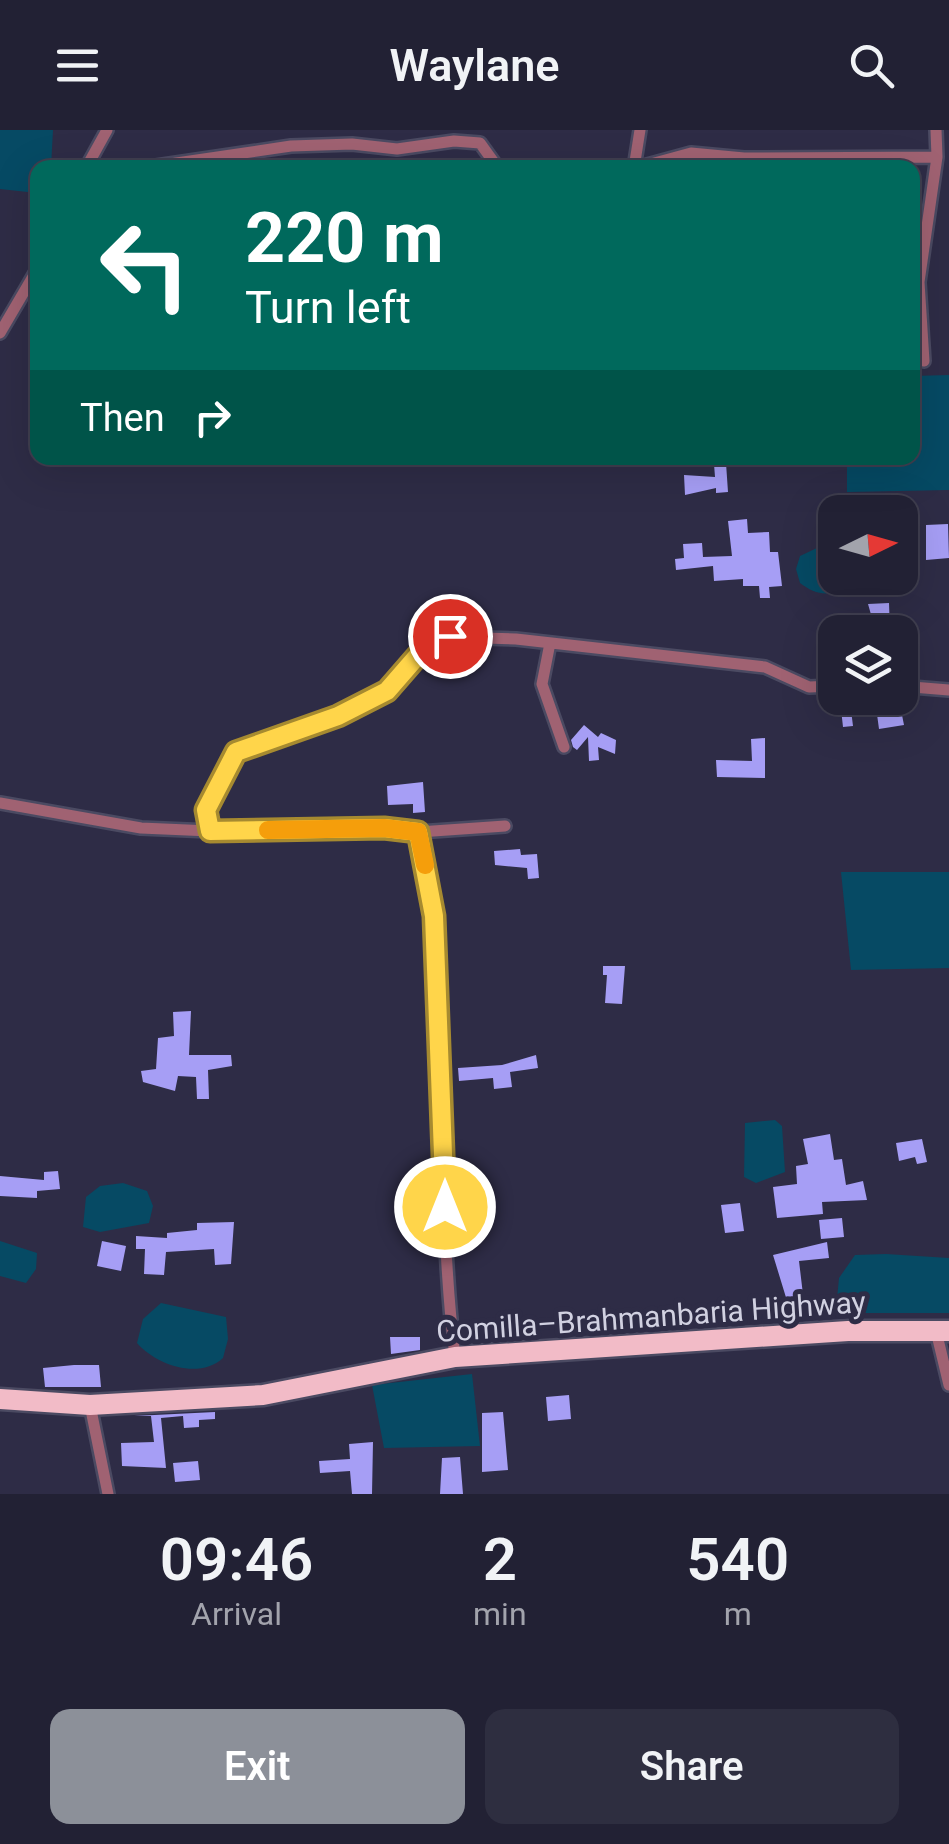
<!DOCTYPE html>
<html lang="en">
<head>
<meta charset="utf-8">
<style>
	:root { --surface:#222134; --page:#2e2e40; --text:#f1f3f6; --muted:#a2a3ac; --line:#3f3e4f; --accent:#8c9099 }
	body { margin:0; font-family:Roboto,sans-serif; background:var(--page); color:var(--text); height:100vh; display:flex; flex-direction:column; font-size:38px; white-space:nowrap }
	* { box-sizing:border-box; margin:0 }
	p { font-size:32px; color:var(--muted) }
	.icon { flex:none; width:55px; height:55px; fill:none; stroke:currentColor; stroke-width:2; stroke-linecap:round; stroke-linejoin:round }
	.map { position:relative; height:1364px; overflow:hidden }
	.details { display:flex; flex-direction:column; background:var(--surface); flex:1 }
	.details>* { flex:none }
	.guide { position:absolute; left:30px; top:30px; width:890px; height:305px; border-radius:20px; box-shadow:0 10px 40px #0002,0 0 0 2px var(--line); background:#00695c; color:#fff; overflow:hidden }
	.needle { width:65px; rotate:85deg }
	.fabs { position:absolute; left:818px; top:365px; display:grid; gap:20px }
	.fabs a { display:grid; place-items:center; width:100px; height:100px; border-radius:20px; background:var(--surface); box-shadow:0 10px 40px #0002,0 0 0 2px var(--line); font-size:50px }
	.pin { position:absolute; display:grid; place-items:center; width:85px; height:85px; color:#fff; margin:-42px; border:5px solid #fff; border-radius:50%; box-shadow:0 2px 10px #0007 }
	.me { position:absolute; width:110px; margin:-55px; rotate:0deg; stroke-linejoin:round; filter:drop-shadow(0 0 8px #0008) }
	.turn { display:flex; align-items:center; gap:35px; height:210px; padding:0 50px; font-size:45px }
	.turn .icon { width:130px; height:130px; stroke-width:2.5 }
	.turn b { display:block; font-size:70px; line-height:85px }
	.then { display:flex; align-items:center; height:95px; padding:0 50px; background:#0003; gap:20px; font-size:38px }
	.eta { display:flex; justify-content:space-evenly; align-items:center; height:170px; text-align:center }
	.eta b { font-size:60px; font-weight:600; line-height:70px }
	.primary-button { display:flex; gap:20px; margin-top:auto; padding:20px 50px }
	.primary-button a { flex:1; height:115px; border-radius:20px; background:var(--accent); color:#fff; font-size:40px; font-weight:600; line-height:115px; text-align:center }
	.primary-button a+a { background:var(--page); color:var(--text) }
	header { display:flex; justify-content:space-between; align-items:center; height:130px; padding:0 50px; background:var(--surface); font-size:45px; font-weight:600 }
	.map>svg:first-child { display:block }
</style>
</head>
<body>
<header><svg class="icon" aria-label="menu" viewBox="0 0 24 24"><path d="M4 6h16M4 12h16M4 18h16"/></svg>Waylane<svg class="icon" aria-label="search" viewBox="0 0 24 24"><circle cx="10" cy="10" r="6"/><path d="M15 15l6 6"/></svg></header>
<div class="map">
<svg width="949" height="1364" viewBox="0 0 949 1364">
	<rect width="100%" height="100%" fill="#2e2c46"/>
	<path fill="#064a64" d="M0,0H53L51,37L38,38L37,63L0,59Z
		M949,245V360L847,362V328H912L913,246Z
		M819,417L835,420V448H846L844,457C830,468 814,464 800,453L796,439L800,426Z
		M841,742H949V838L851,840Z
		M775,990L782,996L785,1042L756,1053L744,1047L745,993Z
		M123,1053L147,1061L153,1076L149,1093L100,1102L83,1097L86,1067L100,1056Z
		M0,1111L37,1123L36,1139L26,1153L0,1146Z
		M886,1124L949,1128V1183H854L837,1169L839,1148L855,1125Z
		M161,1173L226,1187L228,1209L223,1228C199,1250 156,1235 137,1213L143,1189Z
		M472,1244L480,1316L384,1318L372,1255Z"/>
	<path fill="#a69ef5" d="M726,333L728,362L716,363V358L685,365L684,345L715,347L714,334Z
		M747,389L748,403L769,402L770,422H778L782,456L769,457L770,468H760L759,456H743V449L714,451L713,436L676,440L675,429L684,428L683,414L702,413L703,427L732,426L728,391Z
		M948,394L949,428L926,430V395Z
		M889,473L890,502H876L868,474Z
		M888,568L889,587L902,585L904,595L879,599L876,577L851,580L853,596L843,597L840,570Z
		M584,595L598,607L601,603L616,610L615,624L598,617L599,630L589,631L588,607L577,620L573,617L571,610Z
		M765,608V648L717,647L716,630L752,631L751,609Z
		M423,652L425,682L413,683V674L388,675L387,656Z
		M520,719L521,725L537,724L539,748L528,749L527,738L495,735L494,721Z
		M603,836H625L622,874L605,873L607,845H603Z
		M191,881L189,925H231L232,936L208,940L209,969H197L196,947L178,946L175,961L143,952L141,941L156,939L158,908L174,906L173,882Z
		M536,925L538,938L510,942L512,957L494,959L493,948L459,951L458,938L502,935Z
		M830,1004L834,1030L842,1029L846,1055L863,1051L867,1070L822,1072L823,1084L777,1088L773,1057L797,1054L796,1036L808,1034L803,1009Z
		M922,1009L927,1032L917,1034L915,1027L899,1031L896,1013Z
		M58,1041L60,1059L37,1061V1068L0,1066V1046L44,1050V1042Z
		M430,1044L432,1062L409,1065L406,1046Z
		M740,1073L744,1101L725,1103L721,1075Z
		M842,1088L844,1107L821,1109L819,1090Z
		M234,1092L231,1134L215,1135L214,1119L166,1122L164,1145L144,1144L145,1119H136V1106L167,1108V1103L197,1100V1093Z
		M102,1111L126,1116L121,1141L97,1136Z
		M827,1112L829,1128L799,1131L804,1173L788,1174L773,1125Z
		M390,1207H420V1220L391,1224Z
		M74,1235H99L101,1257H45L43,1238Z
		M569,1265L571,1289L548,1291L546,1267Z
		M215,1282V1289L199,1290V1297L184,1298L183,1286L161,1288L166,1338L122,1336L121,1313L154,1312L151,1286H134Z
		M503,1282L508,1340L482,1342V1283Z
		M373,1312L372,1364H352L350,1341L320,1343L319,1331L350,1329L349,1314Z
		M460,1327L463,1364H440L442,1328Z
		M198,1331L200,1350L175,1352L173,1333Z"/>
	<g fill="none" stroke-linecap="round" stroke-linejoin="round">
		<g stroke="#4b4a62" stroke-width="16">
			<path id="minor" d="M86,37L156,36L291,16L352,14L397,19L454,11L480,13L498,38
				M86,38L107,0
				M634,38L640,0
				M636,38L691,23L744,28L937,27
				M0,203L38,138
				M924,231L919,152L937,27L936,0
				M550,513L542,554L564,617
				M900,556L949,560
				M0,673L141,698L210,701L384,698L419,702L505,696
				M210,701L206,680L236,622L338,586L387,561L420,523L450,507L516,509L765,537L809,557L835,556
				M419,702C450,876 434,1052 455,1227
				M936,1201L949,1255
				M90,1275L108,1364"/>
		</g>
		<g stroke="#4b4a62" stroke-width="25">
			<path id="trunk" d="M0,1269L90,1275L263,1265L455,1227L848,1201H949"/>
		</g>
		<use href="#minor" stroke="#a06272" stroke-width="11"/>
		<use href="#trunk" stroke="#f2bbc7" stroke-width="20"/>
	</g>
	<g fill="none" stroke-linecap="round" stroke-linejoin="round">
		<g stroke="#a68a30" stroke-width="25">
			<path id="route" d="M445,1077L434,786L418,702L384,698L210,701L206,680L236,622L338,586L387,561L420,523L450,506"/>
		</g>
		<use href="#route" stroke="#ffd54a" stroke-width="18"/>
		<path stroke="#f59e0b" stroke-width="18" d="M268,700L384,698L418,702L425,735"/>
	</g>
	<g text-anchor="middle" stroke-width="10" stroke-linejoin="round" paint-order="stroke">
		<g font-size="30" fill="#d1d1e1" stroke="#2e2c46">
			<text transform="translate(651 1187) rotate(-4)" y="10">Comilla–Brahmanbaria Highway</text>
		</g>
	</g>
</svg>
<div class="fabs">
<a><svg class="needle" viewBox="-14 -14 28 28"><path d="M0-13l5 13h-10z" fill="#e53935"/><path d="M0 13l5-13h-10z" fill="#a2a3ac"/></svg></a>
<a><svg class="icon" aria-label="layers" viewBox="0 0 24 24"><path d="M12 4l9 5-9 5-9-5zM3 14l9 5 9-5"/></svg></a>
</div>
<div class="pin" style="left:450px;top:506px;background:#d93025"><svg class="icon" aria-label="arrive" viewBox="0 0 24 24"><path d="M6 21V4h12l-3 4 3 4H6"/></svg></div>
<svg class="me" style="left:445px;top:1077px" viewBox="-20 -20 40 40"><circle r="17" fill="#ffd54a" stroke="#fff" stroke-width="3"/><path d="M0-11L8 9 0 5-8 9z" fill="#fff"/></svg>
<div class="guide">
<div class="turn"><svg class="icon" aria-label="left" viewBox="0 0 24 24"><path d="M17 20v-9H6M10 6l-5 5 5 5"/></svg><div><b>220 m</b>Turn left</div></div>
<div class="then">Then<svg class="icon" aria-label="right" viewBox="0 0 24 24"><path d="M7 20v-9h11M14 6l5 5-5 5"/></svg></div>
</div>
</div>
<section class="details">
<div class="eta">
<div><b>09:46</b><p>Arrival</p></div>
<div><b>2</b><p>min</p></div>
<div><b>540</b><p>m</p></div>
</div>
<div class="primary-button"><a>Exit</a><a>Share</a></div>
</section>
</body>
</html>
